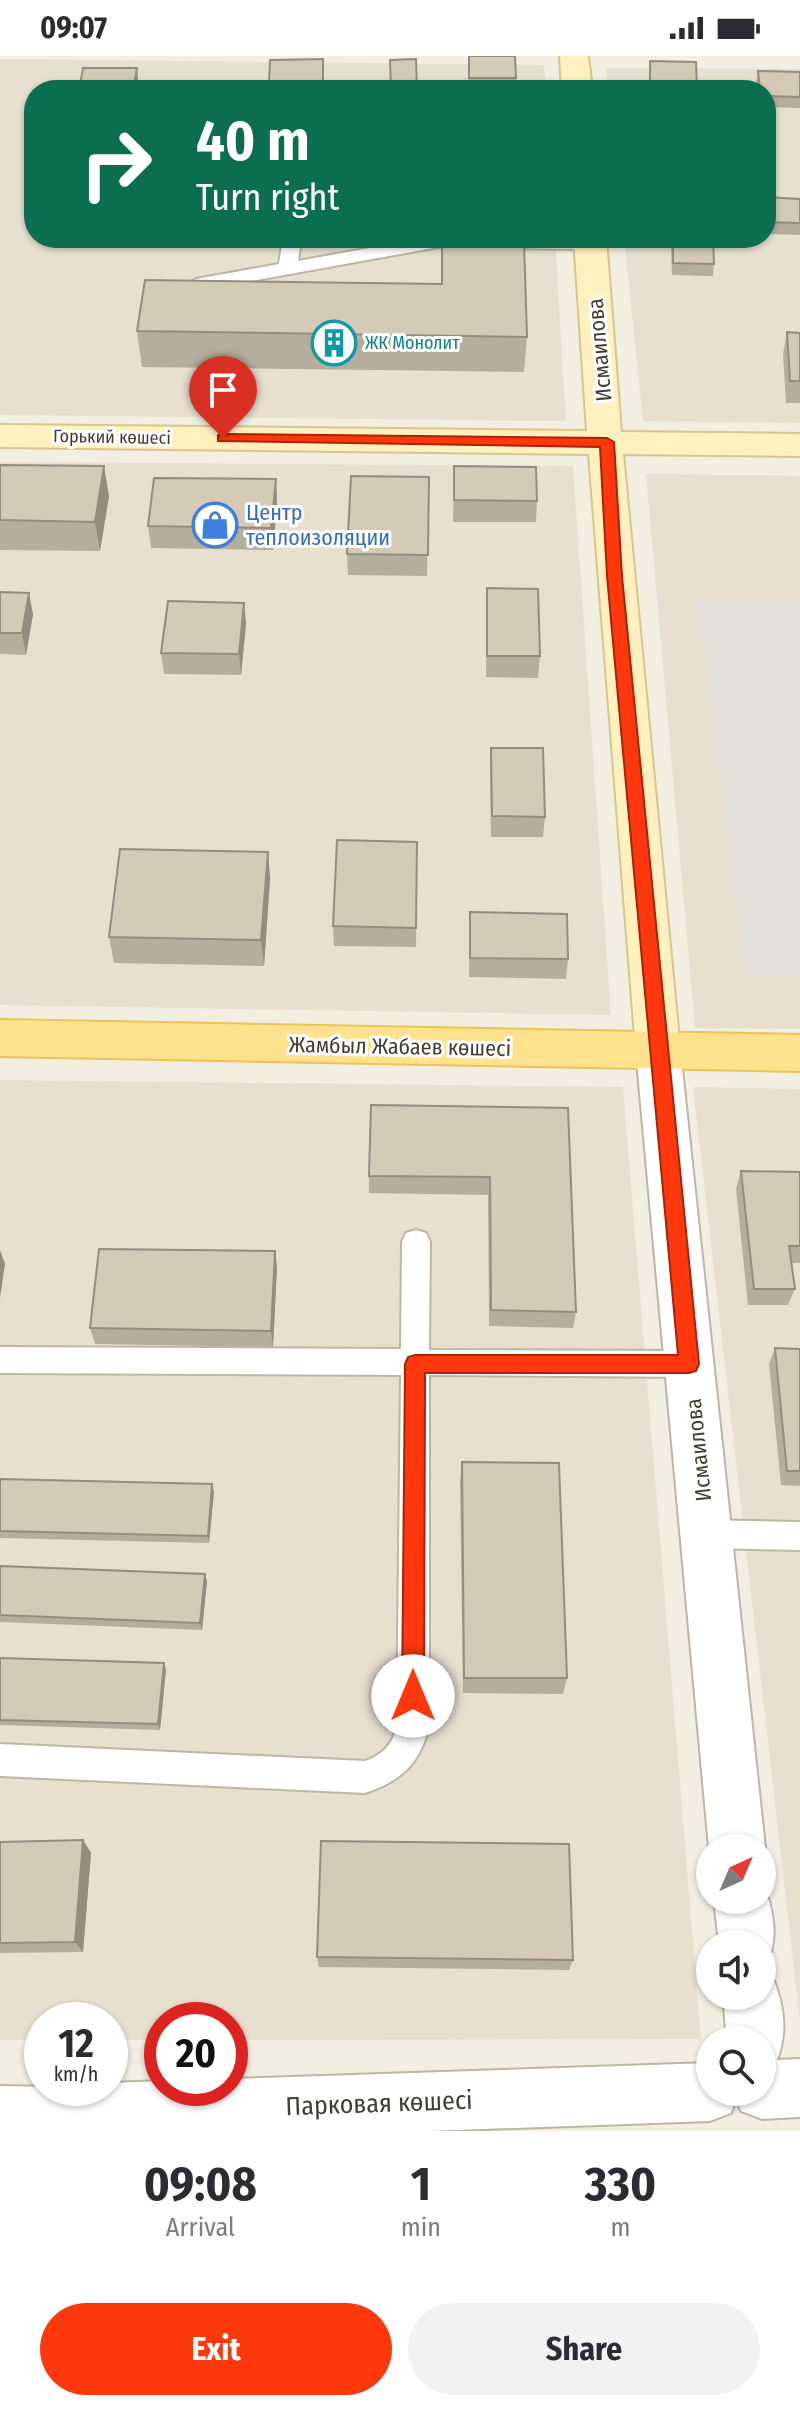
<!DOCTYPE html>
<html lang="en">
<head>
<meta charset="utf-8">
<style>
	:root { --surface:#fff; --page:#f2f2f3; --text:#2b2b33; --muted:#7c7c81; --accent:#ff370c }
	body { margin:0; font-family:"Fira Sans Condensed",sans-serif; background:var(--page); color:var(--text); height:100vh; display:flex; flex-direction:column; font-size:30px; white-space:nowrap }
	* { box-sizing:border-box; margin:0 }
	p { font-size:26px; color:var(--muted) }
	.icon { flex:none; width:44px; height:44px; fill:none; stroke:currentColor; stroke-width:2; stroke-linecap:round; stroke-linejoin:round }
	.map { position:relative; height:2075px; overflow:hidden }
	.side { display:flex; flex-direction:column; background:var(--surface); flex:1 }
	.side>* { flex:none }
	.top-card { position:absolute; left:24px; top:24px; width:752px; height:168px; border-radius:32px; box-shadow:0 2px 6px #0004; background:#0b6e4f; color:#fff; overflow:hidden }
	.needle { width:52px; rotate:44deg }
	.buttons { position:absolute; left:696px; top:1778px; display:grid; gap:16px }
	.buttons a { display:grid; place-items:center; width:80px; height:80px; border-radius:50%; background:var(--surface); box-shadow:0 2px 6px #0004; font-size:40px }
	.speed { position:absolute; left:24px; top:1946px; display:flex; gap:16px; font-size:40px; font-weight:700; text-align:center }
	.speed>* { display:grid; place-content:center; width:104px; height:104px; border-radius:50%; background:var(--surface); box-shadow:0 2px 6px #0004; line-height:1 }
	.speed small { font-size:20px; font-weight:400 }
	.speed .limit { border:12px solid #d22; background:#fff; color:#111 }
	.pin { position:absolute; display:grid; place-items:center; width:68px; height:68px; color:#fff; margin:-82px -34px; border-radius:50% 50% 50% 0; rotate:-45deg; box-shadow:0 0 8px #0007 }
	.pin .icon { rotate:45deg }
	.me { position:absolute; width:88px; margin:-44px; rotate:0deg; stroke-linejoin:round; filter:drop-shadow(0 0 6px #0008) }
	.turn { display:flex; align-items:center; gap:28px; height:168px; padding:0 40px; font-size:36px }
	.turn .icon { width:104px; height:104px; stroke-width:2.5 }
	.turn b { display:block; font-size:56px; line-height:68px }
	.eta { display:flex; justify-content:space-evenly; align-items:center; height:136px; text-align:center }
	.eta b { font-size:48px; font-weight:700; line-height:56px }
	.action { display:flex; gap:16px; margin-top:auto; padding:16px 40px }
	.action a { flex:1; height:92px; border-radius:48px; background:var(--accent); color:#fff; font-size:32px; font-weight:700; line-height:92px; text-align:center }
	.action a+a { background:var(--page); color:var(--text) }
	.status { display:flex; justify-content:space-between; align-items:center; height:56px; padding:0 40px; background:var(--surface); direction:ltr }
	.status svg { height:22px; fill:currentColor }
	.map>svg:first-child { display:block }
</style>
</head>
<body>
<div class="status"><b>09:07</b><svg viewBox="0 0 49 12"><path d="M0 12V9h3v3zM5 12V6h3v6zM10 12V3h3v9zM15 12V0h3v12zM26 1h20v11H26zM47 4h2v5h-2z"/></svg></div>
<div class="map">
<svg width="800" height="2075" viewBox="0 0 800 2075">
	<rect width="100%" height="100%" fill="#f2eee2"/>
	<path fill="#e7e0cf" d="M0,3L544,9L546,34H34V182H555L566,365L0,359Z
		M606,12L800,13V367L643,365L624,182H766V34H608Z
		M0,406L573,410L611,959L0,949Z
		M646,418L800,420V973L695,972Z
		M0,1024L623,1031L701,1983L230,1984V1964H162V1984H110V1964H42V1984H0Z
		M693,1031L800,1033V1966Z"/>
	<path fill="#e2dfdb" d="M697,543H800V919H744Z"/>
	<g fill="none" stroke-linecap="round" stroke-linejoin="round">
		<g stroke="#beb6a4" stroke-width="4">
			<path id="lane" d="M283,182H301L298,205L425,182H592L599,187L590,193L439,191L196,235L187,229L196,223L279,208Z
				M416,1174L426,1177L430,1186L429,1294L689,1295L699,1299L703,1308L699,1317L689,1321L429,1319V1670C420,1708 401,1725 365,1737L0,1720V1688L365,1705C383,1699 393,1688 397,1670L401,1319L0,1317V1291L401,1293L402,1186L406,1177Z
				M706,1464L800,1466V1494L706,1492L695,1488L691,1478L695,1468Z"/>
		</g>
		<g stroke="#beb6a4" stroke-width="4">
			<path id="street" d="M658,976L673,981L680,994L765,1792L762,1798V1792H709L636,994L643,981Z
				M762,1825C773,1852 779,1880 767,1908L762,1910V1888H719L714,1844H762Z
				M762,1915L772,1920C784,1948 788,1976 777,2004L800,2003V2061L762,2063L741,2055L736,2043L731,2057L710,2065L429,2075H0V2030L110,2032V2027L162,2025V2032H230V2023L710,2007V2036H762V1984H727L723,1940H762Z"/>
		</g>
		<g stroke="#d6c58e" stroke-width="4">
			<path id="secondary" d="M560,0H588L592,34H562Z
				M574,182H606L621,376L800,378V400L623,398L680,994L673,1007L658,1012L643,1007L636,994L589,398L0,391V369L587,375Z"/>
		</g>
		<g stroke="#ecc356" stroke-width="4">
			<path id="primary" d="M0,964L800,979V1015L0,1000Z"/>
		</g>
		<use href="#lane" fill="#fff" fill-rule="evenodd"/>
		<use href="#street" fill="#fff" fill-rule="evenodd"/>
		<use href="#secondary" fill="#fff1bf" fill-rule="evenodd"/>
		<use href="#primary" fill="#ffe28e" fill-rule="evenodd"/>
	</g>
	<path fill="#b6ae9d" d="M469,0L516,22V34H468Z
		M323,3L324,34H270L269,26Z
		M650,5L697,34H648Z
		M137,12L138,24L137,34H81L80,29Z
		M758,15L800,16V52L766,51V34H757L756,27Z
		M766,141L800,143V179L766,178Z
		M673,182L714,208L713,220L672,219L671,192Z
		M137,275L527,281L524,316L142,311Z
		M787,276L800,277V347H786L783,298Z
		M0,409L109,440L100,495L0,494Z
		M454,410L537,445L536,466H453Z
		M429,421L427,520L348,519L347,498Z
		M276,423L277,445L273,494L151,492L148,470Z
		M487,532L540,600L538,622L486,621Z
		M0,536L33,558L26,599L0,598Z
		M244,547L246,568L241,619L164,618L161,597Z
		M491,692L545,761L543,781H491L490,712Z
		M417,786L416,891L334,890L333,870Z
		M268,796L270,823L264,910L114,907L109,881Z
		M470,856L568,903L566,923L469,921Z
		M568,1052L576,1256L573,1272L489,1270L488,1139L369,1137V1120Z
		M741,1115L800,1116V1207H792L795,1233L788,1249H748L736,1133Z
		M275,1195L277,1211L273,1291L95,1288L90,1272Z
		M775,1292L800,1293V1430L781,1429L769,1308Z
		M462,1406L567,1622L563,1638L463,1637L460,1425Z
		M0,1423L212,1428L214,1436L209,1487L0,1482Z
		M0,1510L205,1518L207,1525L202,1574L0,1566Z
		M0,1602L166,1613L160,1674L0,1669Z
		M83,1784L91,1797L83,1896L0,1897V1786Z
		M317,1901L573,1904L569,1914L319,1911Z"/>
	<path fill="#948d7f" d="M137,12L138,24L137,34H135L134,29Z
		M104,410L109,440L100,495L95,466Z
		M276,423L277,445L273,494L271,472Z
		M29,537L33,558L26,599L22,577Z
		M244,547L246,568L241,619L239,598Z
		M268,796L270,823L264,910L261,884Z
		M0,1194L5,1208L0,1242Z
		M275,1195L277,1211L273,1291L271,1275Z
		M212,1428L214,1436L209,1487L208,1480Z
		M205,1518L207,1525L202,1574L200,1567Z
		M164,1607L166,1613L160,1674L158,1668Z
		M83,1784L91,1797L83,1896L75,1886Z"/>
	<path fill="#d4cab6" stroke="#948d7f" stroke-width="2" d="M469,0H515L516,22H469Z
		M323,3V26H269L270,4Z
		M416,3L417,34H391L390,4Z
		M650,5L696,6L697,34H650Z
		M83,12H137L134,29H80Z
		M758,15L800,16V41L766,40V34H760Z
		M766,141L800,143V167L766,166Z
		M673,182H713L714,208L673,207Z
		M442,184L524,185L527,281L137,275L145,224L442,228Z
		M787,276L800,277V325H790Z
		M0,409L104,410L95,466L0,464Z
		M454,410L536,411L537,445L454,444Z
		M351,420L429,421L428,499L347,498Z
		M154,422L276,423L271,472L148,470Z
		M487,532L538,533L540,600H487Z
		M0,536L29,537L22,577H0Z
		M168,545L244,547L239,598L161,597Z
		M491,692H543L545,761L492,760Z
		M337,784L417,786L416,872L333,870Z
		M120,793L268,796L261,884L109,881Z
		M470,856L567,858L568,903L470,902Z
		M371,1049L568,1052L576,1256L491,1254L490,1121L369,1120Z
		M741,1115L800,1116V1190H789L795,1233H754Z
		M99,1193L275,1195L271,1275L90,1272Z
		M775,1292L800,1293V1415H787Z
		M462,1406L559,1407L567,1622H464Z
		M0,1423L212,1428L208,1480L0,1475Z
		M0,1510L205,1518L200,1567L0,1559Z
		M0,1602L164,1607L158,1668L0,1664Z
		M83,1784L75,1886L0,1887V1786Z
		M321,1785L569,1788L573,1904L317,1901Z"/>
	<path fill="#ff370c" stroke="#a62408" stroke-width="2" d="M223,378L607,382L614,386L622,520L699,1308L696,1315L689,1317H425L424,1640L421,1648L413,1651L405,1648L402,1640L405,1308L408,1301L415,1299H678L607,520L600,391L218,385V379Z"/>
	<defs>
		<g id="building-ring" transform="scale(2.3)"><circle r="9.5" fill="#fff" stroke="#0f9aa8" stroke-width="1.5"/><path d="M-4-6H4V6H1V3H-1V6H-4ZM-2.5-4.3h1.7v1.8h-1.7ZM.8-4.3h1.7v1.8H.8ZM-2.5-1h1.7V.8h-1.7ZM.8-1h1.7V.8H.8Z" fill="#0f9aa8"/></g>
		<g id="shop-ring" transform="scale(2.3)"><circle r="9.5" fill="#fff" stroke="#3f7fe0" stroke-width="1.5"/><path d="M-5-2.5h2.3a2.7 3.5 0 0 1 5.4 0H5L5.5 6h-11ZM-1.5-2.5h3a1.5 2.3 0 0 0-3 0Z" fill="#3f7fe0"/></g>
	</defs>
	<g fill-rule="evenodd">
		<use href="#building-ring" x="334" y="287"/>
		<use href="#shop-ring" x="215" y="469"/>
	</g>
	<g text-anchor="middle" stroke-width="6" stroke-linejoin="round" paint-order="stroke">
		<g font-size="18" fill="#0d838f" stroke="#fff" text-anchor="start">
			<text x="365" y="293">ЖК Монолит</text>
		</g>
		<g font-size="18" fill="#443e32" stroke="#fff">
			<text transform="translate(112 381) rotate(1)" y="6">Горький көшесі</text>
		</g>
		<g font-size="22" fill="#443e32" stroke="#fff">
			<text transform="translate(599 294) rotate(-95)" y="8">Исмаилова</text>
			<text transform="translate(400 990) rotate(1)" y="8">Жамбыл Жабаев көшесі</text>
			<text transform="translate(698 1394) rotate(-96)" y="8">Исмаилова</text>
		</g>
		<g font-size="22" fill="#366cbe" stroke="#fff" text-anchor="start">
			<text x="246" y="464">Центр<tspan x="246" dy="25">теплоизоляции</tspan></text>
		</g>
		<g font-size="26" fill="#443e32" stroke="#fff">
			<text transform="translate(379 2047) rotate(-2)" y="9">Парковая көшесі</text>
		</g>
	</g>
</svg>
<div class="buttons">
<a><svg class="needle" viewBox="-14 -14 28 28"><path d="M0-13l5 13h-10z" fill="#e53935"/><path d="M0 13l5-13h-10z" fill="#7c7c81"/></svg></a>
<a><svg class="icon" aria-label="sound" viewBox="0 0 24 24"><path d="M4 9h4l5-4v14l-5-4H4zM17 9q2 3 0 6"/></svg></a>
<a><svg class="icon" aria-label="search" viewBox="0 0 24 24"><circle cx="10" cy="10" r="6"/><path d="M15 15l6 6"/></svg></a>
</div>
<div class="speed"><div>12<small>km/h</small></div><div class="limit">20</div></div>
<div class="pin" style="left:223px;top:382px;background:#d93025"><svg class="icon" aria-label="arrive" viewBox="0 0 24 24"><path d="M6 21V4h12l-3 4 3 4H6"/></svg></div>
<svg class="me" style="left:413px;top:1640px" viewBox="-20 -20 40 40"><circle r="19" fill="#fff"/><path d="M0-13L10 11 0 6-10 11z" fill="#ff370c"/></svg>
<div class="top-card">
<div class="turn"><svg class="icon" aria-label="right" viewBox="0 0 24 24"><path d="M7 20v-9h11M14 6l5 5-5 5"/></svg><div><b>40 m</b>Turn right</div></div>
</div>
</div>
<section class="side">
<div class="eta">
<div><b>09:08</b><p>Arrival</p></div>
<div><b>1</b><p>min</p></div>
<div><b>330</b><p>m</p></div>
</div>
<div class="action"><a>Exit</a><a>Share</a></div>
</section>
</body>
</html>
